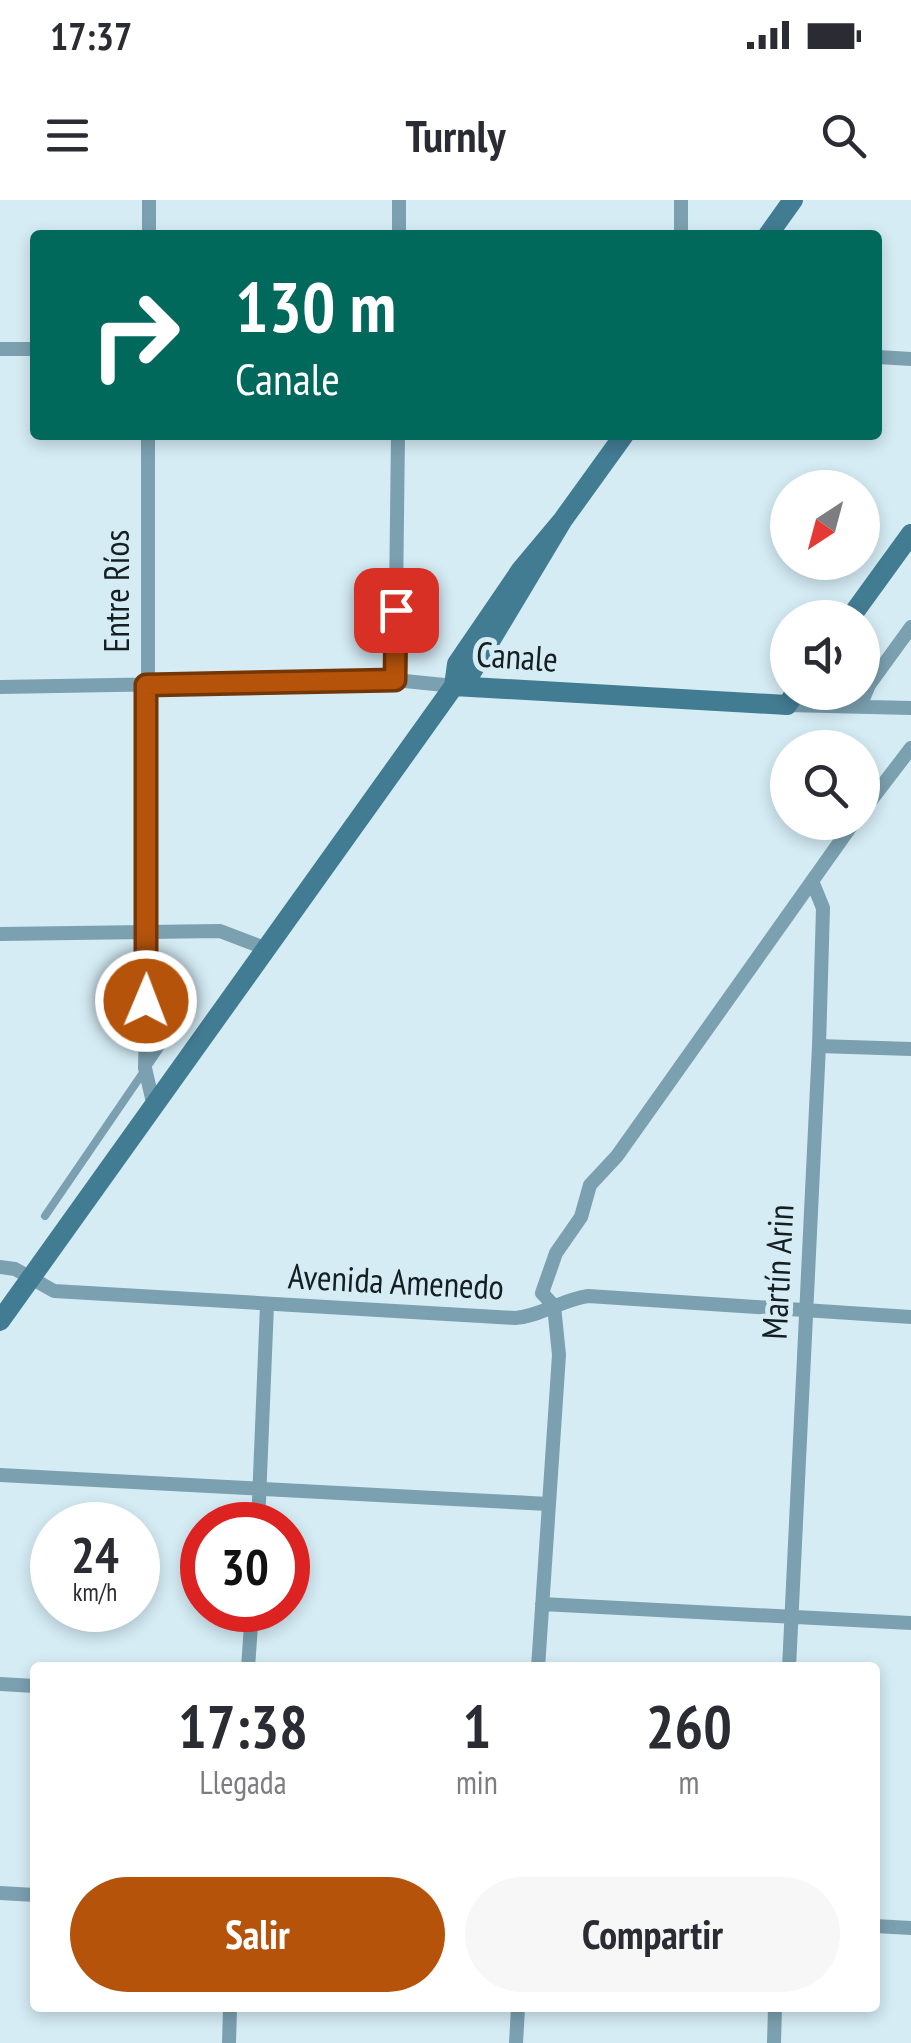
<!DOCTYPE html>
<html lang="es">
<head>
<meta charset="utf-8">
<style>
	:root { --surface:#fff; --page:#f7f7f7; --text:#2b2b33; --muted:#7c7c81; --accent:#b45309 }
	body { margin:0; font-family:"PT Sans Narrow",sans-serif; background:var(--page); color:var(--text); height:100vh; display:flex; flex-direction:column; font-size:38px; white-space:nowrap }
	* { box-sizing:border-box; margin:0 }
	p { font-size:32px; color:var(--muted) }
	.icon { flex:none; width:55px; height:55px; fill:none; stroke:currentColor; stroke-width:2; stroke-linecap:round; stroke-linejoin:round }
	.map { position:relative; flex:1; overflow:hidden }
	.panel { position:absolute; left:30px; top:1462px; width:850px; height:350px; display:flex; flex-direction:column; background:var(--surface); border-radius:10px; box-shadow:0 5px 15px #0003 }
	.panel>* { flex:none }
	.hud { position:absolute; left:30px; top:30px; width:852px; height:210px; border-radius:10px; box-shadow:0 5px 15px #0003; background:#00695c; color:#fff; overflow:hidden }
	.needle { width:65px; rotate:216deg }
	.controls { position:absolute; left:770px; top:270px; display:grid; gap:20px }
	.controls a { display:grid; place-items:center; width:110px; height:110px; border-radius:50%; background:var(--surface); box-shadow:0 5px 15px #0003; font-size:50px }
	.speed { position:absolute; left:30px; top:1302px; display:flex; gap:20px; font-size:50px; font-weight:700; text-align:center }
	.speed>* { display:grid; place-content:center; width:130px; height:130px; border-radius:50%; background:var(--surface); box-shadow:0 5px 15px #0003; line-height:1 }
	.speed small { font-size:25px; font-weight:400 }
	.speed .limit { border:15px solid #d22; background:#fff; color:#111 }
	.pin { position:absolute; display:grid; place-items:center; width:85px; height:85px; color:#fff; margin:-42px; border-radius:20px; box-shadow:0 5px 15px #0006 }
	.me { position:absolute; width:110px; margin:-55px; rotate:1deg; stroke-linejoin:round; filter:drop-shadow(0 0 8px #0008) }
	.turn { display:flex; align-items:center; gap:35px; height:210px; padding:0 40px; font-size:45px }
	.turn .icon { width:130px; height:130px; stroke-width:2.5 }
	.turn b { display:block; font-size:70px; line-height:85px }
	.eta { display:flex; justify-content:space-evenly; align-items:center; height:170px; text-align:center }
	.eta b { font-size:60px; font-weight:600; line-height:70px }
	.button { display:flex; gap:20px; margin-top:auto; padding:20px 40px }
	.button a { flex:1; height:115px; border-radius:60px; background:var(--accent); color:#fff; font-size:40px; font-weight:600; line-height:115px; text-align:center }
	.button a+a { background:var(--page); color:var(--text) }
	.status { display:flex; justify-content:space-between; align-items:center; height:70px; padding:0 50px; background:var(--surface); direction:ltr }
	.status svg { height:28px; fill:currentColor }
	header { display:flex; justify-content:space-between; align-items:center; height:130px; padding:0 40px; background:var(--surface); font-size:45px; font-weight:600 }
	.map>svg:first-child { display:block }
</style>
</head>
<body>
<div class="status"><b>17:37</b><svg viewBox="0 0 49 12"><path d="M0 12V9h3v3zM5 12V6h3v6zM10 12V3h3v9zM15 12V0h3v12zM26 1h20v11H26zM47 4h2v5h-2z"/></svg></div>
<header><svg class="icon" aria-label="menu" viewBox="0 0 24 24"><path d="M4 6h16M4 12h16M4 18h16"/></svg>Turnly<svg class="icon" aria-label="search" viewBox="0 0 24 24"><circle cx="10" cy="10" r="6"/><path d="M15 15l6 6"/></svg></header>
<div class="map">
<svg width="911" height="1843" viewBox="0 0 911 1843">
	<rect width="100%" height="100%" fill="#d5ecf5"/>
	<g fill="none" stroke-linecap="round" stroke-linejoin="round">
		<path stroke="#7ba0af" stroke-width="8" d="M45,1016L177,823"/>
		<path stroke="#7ba0af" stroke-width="14" d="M149,0V35
			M399,0V35
			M681,0V35
			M0,149H35
			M878,157L911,159
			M148,235V733L145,868L154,907
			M395,480L398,235
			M0,487L395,480L454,486
			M787,505L911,508
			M860,506L869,485L911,427
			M862,612L911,548
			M0,734L220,731L267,749
			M819,846L911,849
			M0,1067L15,1069L54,1091L515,1118C541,1116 561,1100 588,1096L911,1117
			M0,1275L548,1304
			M258,1325L267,1105
			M542,1404L911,1423
			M248,1468L252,1410
			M538,1468L559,1155L554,1106L542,1093L556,1053L581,1017L590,985L617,956L854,622
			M789,1468L819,846L823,708L812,681
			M0,1484L35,1486
			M0,1693L35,1695
			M875,1726L911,1728
			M229,1843L230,1808
			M516,1843L518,1808
			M774,1843L775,1808"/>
		<path stroke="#427c93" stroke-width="20" d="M768,35L793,0
			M562,321L624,235
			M850,418L911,334
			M454,486L787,505L796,492
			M0,1121L454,486L471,473L562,321L521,370L457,464L454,486"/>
	</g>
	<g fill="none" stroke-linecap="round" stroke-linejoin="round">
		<g stroke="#753606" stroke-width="25">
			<path id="route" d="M146,801V485L395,480L396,410"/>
		</g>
		<use href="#route" stroke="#b45309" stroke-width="18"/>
	</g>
	<g text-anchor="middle" stroke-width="10" stroke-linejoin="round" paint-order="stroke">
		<g font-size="35" fill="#151e21" stroke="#d5ecf5">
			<text transform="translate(117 391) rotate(-90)" y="12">Entre Ríos</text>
			<text transform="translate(517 457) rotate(4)" y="12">Canale</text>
			<text transform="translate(778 1072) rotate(-87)" y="12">Martín Arin</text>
			<text transform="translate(396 1082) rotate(3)" y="12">Avenida Amenedo</text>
		</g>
	</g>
</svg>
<div class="controls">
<a><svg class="needle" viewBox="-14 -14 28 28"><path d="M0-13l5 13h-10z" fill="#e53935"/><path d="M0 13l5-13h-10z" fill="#7c7c81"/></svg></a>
<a><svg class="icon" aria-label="sound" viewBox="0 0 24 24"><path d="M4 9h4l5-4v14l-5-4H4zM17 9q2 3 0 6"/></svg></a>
<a><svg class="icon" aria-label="search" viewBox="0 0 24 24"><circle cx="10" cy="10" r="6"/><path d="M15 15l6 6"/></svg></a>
</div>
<div class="speed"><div>24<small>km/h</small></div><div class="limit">30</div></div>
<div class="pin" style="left:396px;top:410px;background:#d93025"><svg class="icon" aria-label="arrive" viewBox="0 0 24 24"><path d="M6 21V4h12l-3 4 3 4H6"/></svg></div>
<svg class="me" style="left:146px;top:801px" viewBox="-20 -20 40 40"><circle r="17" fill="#b45309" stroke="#fff" stroke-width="3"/><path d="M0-11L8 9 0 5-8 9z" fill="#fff"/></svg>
<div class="hud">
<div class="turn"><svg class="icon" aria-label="right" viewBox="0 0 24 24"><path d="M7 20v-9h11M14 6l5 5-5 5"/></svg><div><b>130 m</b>Canale</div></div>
</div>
<section class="panel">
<div class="eta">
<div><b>17:38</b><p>Llegada</p></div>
<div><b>1</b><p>min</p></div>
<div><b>260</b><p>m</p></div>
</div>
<div class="button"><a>Salir</a><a>Compartir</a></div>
</section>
</div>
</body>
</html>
